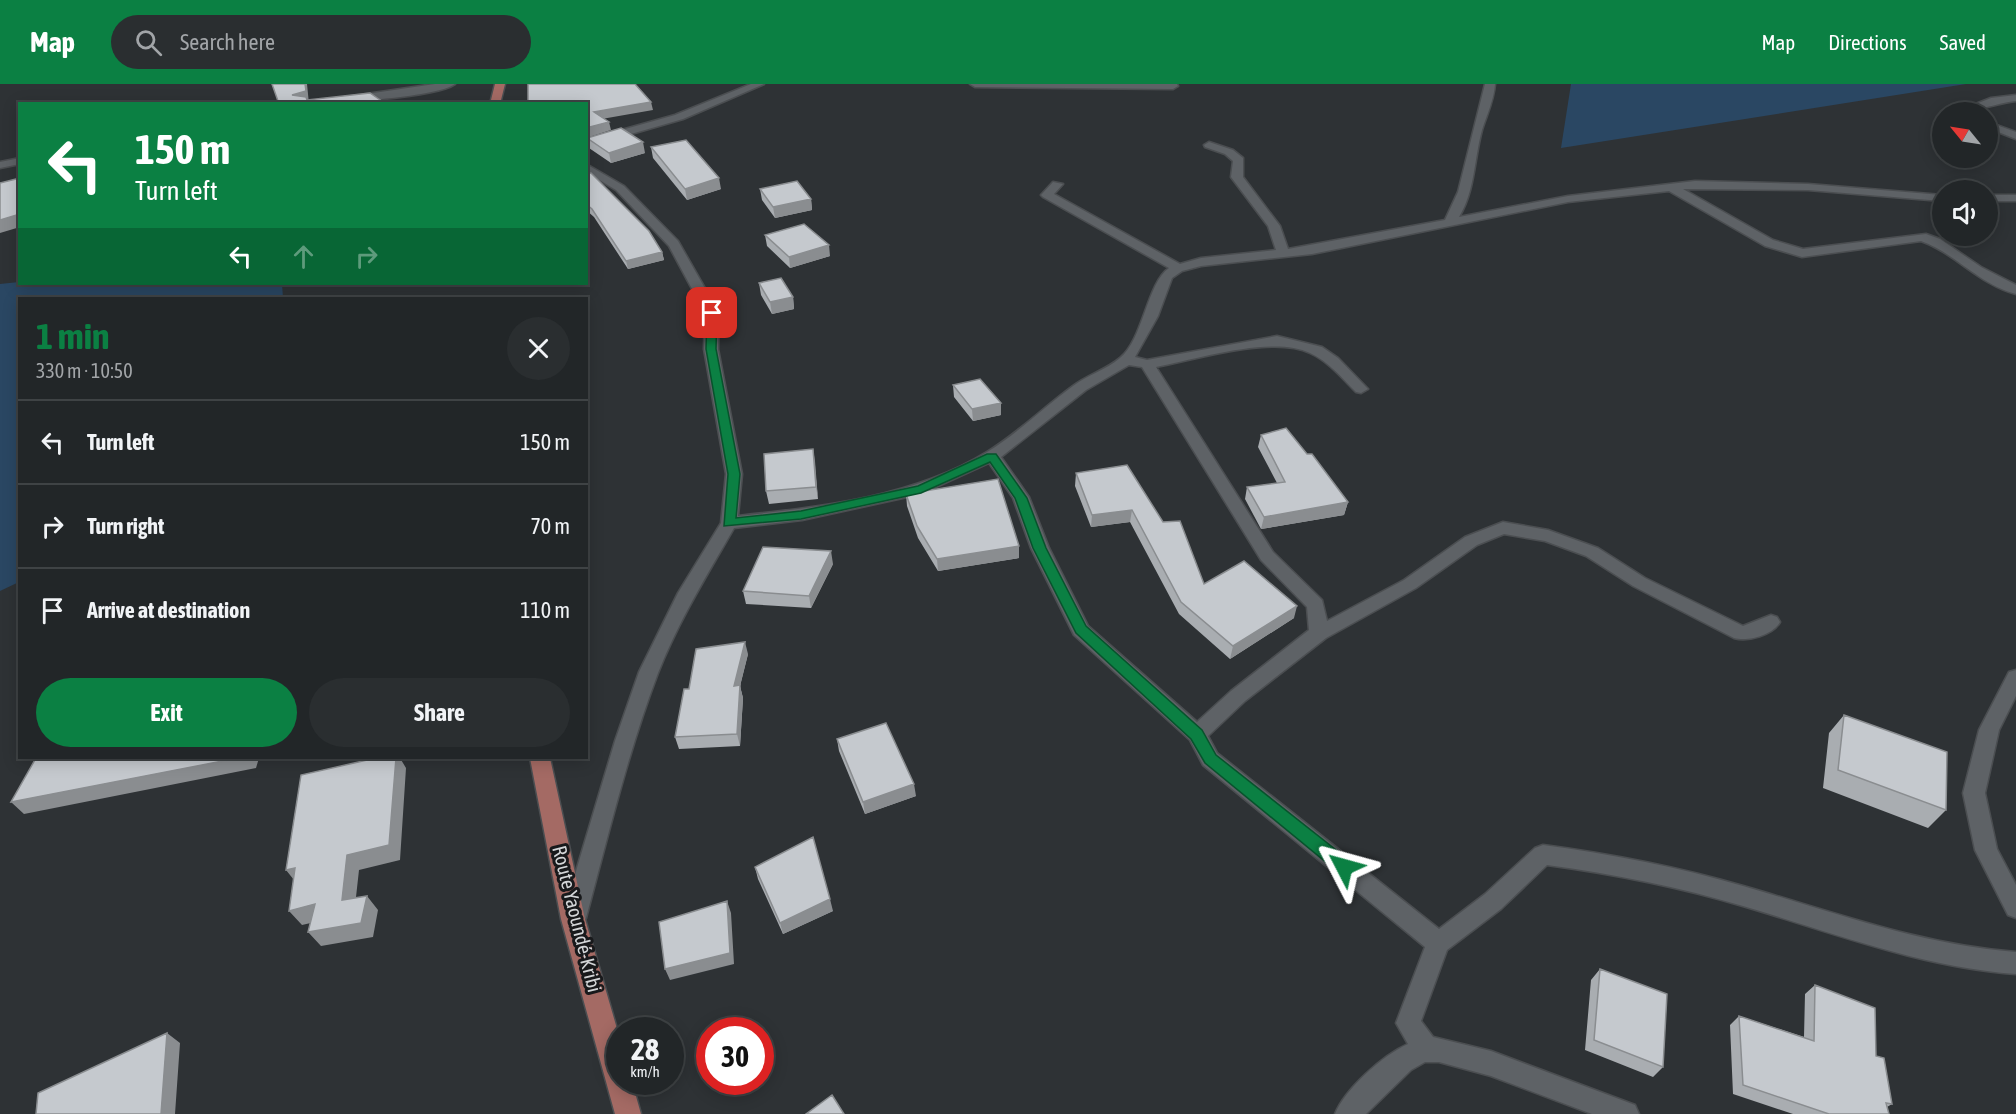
<!DOCTYPE html>
<html lang="en">
<head>
<meta charset="utf-8">
<style>
	:root { --surface:#222628; --page:#2a2e30; --text:#f1f3f6; --muted:#a2a5a8; --line:#3f4345; --accent:#0b8043 }
	body { margin:0; font-family:"Asap Condensed",sans-serif; background:var(--page); color:var(--text); height:100vh; display:flex; flex-direction:column; font-size:22px; white-space:nowrap }
	* { box-sizing:border-box; margin:0 }
	p { font-size:20px; color:var(--muted) }
	.icon { flex:none; width:33px; height:33px; fill:none; stroke:currentColor; stroke-width:2; stroke-linecap:round; stroke-linejoin:round }
	.map { position:relative; flex:1; overflow:hidden }
	.side { position:absolute; left:18px; top:213px; width:570px; height:462px; display:flex; flex-direction:column; background:var(--surface); border-radius:0px; box-shadow:0 3px 15px #0003,0 0 0 2px var(--line) }
	.side>* { flex:none }
	.hud { position:absolute; left:18px; top:18px; width:570px; height:183px; border-radius:0px; box-shadow:0 3px 15px #0003,0 0 0 2px var(--line); background:#0b8043; color:#fff; overflow:hidden }
	.needle { width:39px; rotate:300deg }
	.fabs { position:absolute; left:1932px; top:18px; display:grid; gap:12px }
	.fabs a { display:grid; place-items:center; width:66px; height:66px; border-radius:50%; background:var(--surface); box-shadow:0 3px 15px #0003,0 0 0 2px var(--line); font-size:30px }
	.speed { position:absolute; left:606px; top:933px; display:flex; gap:12px; font-size:30px; font-weight:700; text-align:center }
	.speed>* { display:grid; place-content:center; width:78px; height:78px; border-radius:50%; background:var(--surface); box-shadow:0 3px 15px #0003,0 0 0 2px var(--line); line-height:1 }
	.speed small { font-size:15px; font-weight:400 }
	.speed .limit { border:9px solid #d22; background:#fff; color:#111 }
	.pin { position:absolute; display:grid; place-items:center; width:51px; height:51px; color:#fff; margin:-26px; border-radius:12px; box-shadow:0 3px 9px #0006 }
	.me { position:absolute; width:66px; margin:-33px; rotate:309deg; stroke-linejoin:round; filter:drop-shadow(0 0 4px #0008) }
	.turn { display:flex; align-items:center; gap:21px; height:126px; padding:0 18px; font-size:27px }
	.turn .icon { width:78px; height:78px; stroke-width:2.5 }
	.turn b { display:block; font-size:42px; line-height:51px }
	.lanes { display:flex; align-items:center; height:57px; padding:0 18px; background:#0003; justify-content:center; gap:30px; direction:ltr }
	.lanes .off { opacity:.35 }
	.round { display:grid; place-items:center; flex:none; width:63px; height:63px; border-radius:32px; background:var(--page) }
	.summary { display:flex; align-items:center; justify-content:space-between; height:102px; padding:0 18px }
	h1 { font-size:36px; font-weight:700; line-height:45px; color:var(--accent) }
	.action { display:flex; gap:12px; margin-top:auto; padding:12px 18px }
	.action a { flex:1; height:69px; border-radius:36px; background:var(--accent); color:#fff; font-size:24px; font-weight:700; line-height:69px; text-align:center }
	.action a+a { background:var(--page); color:var(--text) }
	ul { padding:0; list-style:none }
	li { display:flex; align-items:center; gap:18px; height:84px; padding:0 18px; border-top:2px solid var(--line) }
	li div { flex:1 }
	li b { display:block; font-size:22px }
	li em { font-style:normal }
	header { display:flex; align-items:center; gap:36px; box-sizing:border-box; height:84px; padding:0 30px; background:var(--accent); color:#fff }
	header strong { font-size:28px }
	nav { display:flex; gap:33px; margin-inline-start:auto; font-size:21px }
	.search { width:420px; height:54px; background:var(--page); display:flex; align-items:center; gap:15px; box-sizing:border-box; padding:0 21px; border-radius:33px; color:var(--muted); font-size:22px }
	.map>svg:first-child { display:block }
</style>
</head>
<body>
<header>
<strong>Map</strong>
<div class="search"><svg class="icon" aria-label="search" viewBox="0 0 24 24"><circle cx="10" cy="10" r="6"/><path d="M15 15l6 6"/></svg>Search here</div>
<nav><a>Map</a><a>Directions</a><a>Saved</a></nav>
</header>
<div class="map">
<svg width="2016" height="1030" viewBox="0 0 2016 1030">
	<rect width="100%" height="100%" fill="#2e3235"/>
	<path fill="#2a4763" d="M1571,0H1966L1561,64Z
		M19,198L282,200L283,214H20L19,498L0,507V200Z"/>
	<g fill="none" stroke-linecap="round" stroke-linejoin="round">
		<g stroke="#4b4e51" stroke-width="3">
			<path id="minor" d="M435,0H455C436,14 326,20 298,20Z
				M751,0H764L683,35L586,63V56L675,31Z
				M970,0H1177L1178,2L1173,5L975,3Z
				M1485,0H1495C1494,16 1487,30 1482,46C1474,75 1475,107 1459,133L1568,112L1695,97L1808,100L1942,111V117L1808,106L1683,105L1773,156L1803,165L1926,150L1940,155L1981,183L2016,201V210C1980,201 1955,169 1921,157L1802,173L1765,162L1669,107L1568,118L1312,170L1201,182L1182,187L1172,194L1158,232L1135,273L1147,276L1277,252L1322,263L1338,274L1368,305L1361,309L1356,308C1342,294 1328,277 1310,269C1273,251 1197,275 1156,283L1273,468L1322,516L1327,537L1404,496L1465,453L1503,438L1548,446L1598,464L1645,494L1743,542L1771,531L1777,533L1780,538C1773,551 1748,558 1734,554L1633,502L1586,472L1545,457L1504,450L1477,461L1416,504L1326,554L1245,617L1208,652L1217,669L1439,845L1485,810L1535,764L1543,761C1611,770 1678,783 1743,802C1834,828 1921,861 2016,868V890C1921,883 1834,849 1743,822C1679,803 1614,790 1547,781L1501,825L1447,866L1421,937L1433,953L1491,967L1635,1021L1639,1030H1592L1491,992L1439,978H1425L1411,986L1366,1030H1335C1345,1005 1383,971 1408,960L1396,939L1425,863L1203,681L1190,656L1074,551L1031,464L1013,414L989,379L921,410L802,436L734,444C707,491 678,538 658,589C628,668 608,752 586,834L582,841L574,844L566,841L562,834L615,657L639,588L678,509L721,439L726,390L704,265L705,229L669,162L616,106L586,88V80L624,102L678,157L719,229L718,265L742,390L738,432C821,423 914,413 987,368C1017,350 1044,323 1073,302C1087,291 1106,286 1120,274C1143,256 1147,199 1169,184L1043,113L1041,111L1053,98L1063,100L1054,110L1180,180L1201,174L1276,166L1268,142L1231,93L1233,77L1225,70L1205,63L1204,61L1209,58L1233,66L1243,74V93L1280,142L1288,165L1445,136L1458,108ZM1129,281L1142,283L1261,476L1307,523L1309,546L1231,607L1197,638L1088,542L1049,464L1029,413L1001,373L1086,306Z
				M2016,11V17C2001,18 1968,30 1958,27L1991,14Z
				M1988,38L2016,48V55L1988,44Z
				M20,74V80L0,84V78Z
				M1988,111H2016V117H1988Z
				M2016,586V612L1999,646L1985,709L1997,765L2016,801V834L2008,831L1975,766L1963,709L1979,646L2009,588Z"/>
		</g>
		<g stroke="#4b4e51" stroke-width="3">
			<path id="major" d="M495,0H505L500,20H490Z
				M530,674H550L585,835L620,955V998H632L641,1030H615L561,835Z"/>
		</g>
		<use href="#minor" fill="#5e6266" fill-rule="evenodd"/>
		<use href="#major" fill="#a46a64" fill-rule="evenodd"/>
	</g>
	<path fill="#a9adb1" d="M587,54L645,69L611,79L589,64Z
		M651,63L721,105L687,116L653,74Z
		M586,90L662,168L664,176L628,185L594,133L586,126Z
		M760,105L811,115L812,126L775,134L762,116Z
		M765,151L830,172L790,184L767,162Z
		M759,199L793,213L794,225L772,230L761,211Z
		M953,301L1001,331L973,337L954,313Z
		M1261,351L1348,418L1344,431L1261,445L1245,415L1247,403L1277,399L1258,363Z
		M813,365L818,415L769,420L766,407Z
		M1076,389L1163,438L1204,500L1294,534L1230,575L1179,530L1130,438L1091,443L1075,402Z
		M906,410L1019,474L938,487L918,454L907,422Z
		M833,480L811,524L746,520L743,507Z
		M748,570L740,602L743,614L740,662L679,665L675,653L689,605Z
		M1844,631L1946,726L1928,744L1823,704L1829,649Z
		M837,655L916,712L865,730L839,667Z
		M755,783L833,827L783,850L758,795Z
		M1600,885L1663,983L1653,993L1585,966L1591,896Z
		M1815,901L1876,972L1892,1020L1887,1023L1889,1030H1793L1733,1010L1730,941L1739,932L1804,953L1805,910Z"/>
	<path fill="#8a8d90" d="M305,0H307L309,20L292,11Z
		M651,18L653,26L596,36L594,28Z
		M609,38L611,46L586,54V44Z
		M643,58L645,69L611,79L609,69Z
		M719,94L721,105L687,116L685,105Z
		M811,115L812,126L775,134L773,123Z
		M20,130V143L0,149V136Z
		M829,161L830,172L790,184L789,173Z
		M662,168L664,176L628,185L626,177Z
		M793,213L794,225L772,230L770,218Z
		M1001,319V331L973,337L972,325Z
		M813,365L815,377L818,415L816,403Z
		M1348,418L1344,431L1261,445L1264,433Z
		M1132,426L1130,438L1091,443L1092,431Z
		M1019,462V474L938,487L937,475Z
		M831,467L833,480L811,524L809,512Z
		M1297,522L1294,534L1230,575L1233,562Z
		M745,558L748,570L740,602L743,614L740,662L737,650L734,602Z
		M238,674H259L256,684L24,730L11,718Z
		M396,674H400L406,684L400,776L359,786L354,831L342,816L347,771Z
		M914,700L916,712L865,730L863,718Z
		M295,784L298,801L286,786Z
		M367,812L378,826L373,853L321,862L308,848Z
		M830,815L833,827L783,850L780,839Z
		M727,817L731,829L734,880L670,896L665,885Z
		M315,820L328,835L302,841L289,827Z
		M167,949L180,959L175,1030H161Z"/>
	<path fill="#c5c9ce" stroke="#8a8d90" stroke-width="1.5" d="M272,0H305L306,7L292,11L306,13L307,16L370,9L386,20H279Z
		M528,0H635L651,18L594,28L609,38L586,44V20H528Z
		M621,44L643,58L609,69L587,54Z
		M686,56L719,94L685,105L651,63Z
		M591,89L649,147L662,168L626,177L592,125L586,120V90Z
		M20,94V130L0,136V99Z
		M797,97L811,115L773,123L760,105Z
		M804,140L829,161L789,173L765,151Z
		M781,194L793,213L770,218L759,199Z
		M980,295L1001,319L972,325L953,301Z
		M1286,344L1307,370H1312L1348,418L1264,433L1247,403L1285,398L1261,351Z
		M813,365L816,403L766,407L764,370Z
		M1127,381L1163,438L1180,437L1204,500L1244,477L1297,522L1233,562L1181,518L1132,426L1092,431L1076,389Z
		M998,395L1019,462L937,475L917,442L906,410Z
		M763,463L831,467L809,512L743,507Z
		M745,558L734,602L740,601L737,650L675,653L684,605H689L696,565Z
		M1844,631L1947,668L1946,726L1838,686Z
		M886,639L914,700L863,718L837,655Z
		M36,674H238L11,718Z
		M376,674H396L389,761L347,771L342,816L367,812L361,839L308,848L315,820L289,827L295,784L286,786L301,691Z
		M813,753L830,815L780,839L755,783Z
		M727,817L730,869L665,885L659,838Z
		M1600,885L1667,910L1663,983L1594,956Z
		M1815,901L1875,924L1876,972L1884,974L1892,1020L1886,1019L1889,1030H1829L1743,1001L1739,932L1814,957Z
		M167,949L161,1030H36L38,1009Z
		M832,1011L844,1030H806Z"/>
	<path fill="#0b8043" stroke="#07532c" stroke-width="1.5" d="M712,226L717,229L716,265L740,390L736,434L801,427L918,402L987,370H996L1027,414L1046,464L1086,542L1202,646L1216,671L1350,777L1353,783L1350,788L1344,790L1338,788L1205,679L1191,655L1076,549L1033,464L1015,414L990,378L921,409L801,435L724,442L728,390L706,265L707,229Z"/>
	<g text-anchor="middle" stroke-width="6" stroke-linejoin="round" paint-order="stroke">
		<g font-size="20" fill="#d3d5d7" stroke="#18191b">
			<text transform="translate(577 835) rotate(76)" y="7">Route Yaoundé-Kribi</text>
		</g>
	</g>
</svg>
<div class="fabs">
<a><svg class="needle" viewBox="-14 -14 28 28"><path d="M0-13l5 13h-10z" fill="#e53935"/><path d="M0 13l5-13h-10z" fill="#a2a5a8"/></svg></a>
<a><svg class="icon" aria-label="sound" viewBox="0 0 24 24"><path d="M4 9h4l5-4v14l-5-4H4zM17 9q2 3 0 6"/></svg></a>
</div>
<div class="speed"><div>28<small>km/h</small></div><div class="limit">30</div></div>
<div class="pin" style="left:712px;top:229px;background:#d93025"><svg class="icon" aria-label="arrive" viewBox="0 0 24 24"><path d="M6 21V4h12l-3 4 3 4H6"/></svg></div>
<svg class="me" style="left:1344px;top:783px" viewBox="-20 -20 40 40"><path d="M0-17L14 15 0 8-14 15z" fill="#0b8043" stroke="#fff" stroke-width="4"/></svg>
<div class="hud">
<div class="turn"><svg class="icon" aria-label="left" viewBox="0 0 24 24"><path d="M17 20v-9H6M10 6l-5 5 5 5"/></svg><div><b>150 m</b>Turn left</div></div>
<div class="lanes"><svg class="icon" aria-label="left" viewBox="0 0 24 24"><path d="M17 20v-9H6M10 6l-5 5 5 5"/></svg><svg class="icon off" aria-label="ahead" viewBox="0 0 24 24"><path d="M12 20V5M6 11l6-6 6 6"/></svg><svg class="icon off" aria-label="right" viewBox="0 0 24 24"><path d="M7 20v-9h11M14 6l5 5-5 5"/></svg></div>
</div>
<section class="side">
<div class="summary"><div><h1>1 min</h1><p>330 m · 10:50</p></div><a class="round"><svg class="icon" aria-label="close" viewBox="0 0 24 24"><path d="M6 6l12 12M18 6L6 18"/></svg></a></div>
<ul>
<li><svg class="icon" aria-label="left" viewBox="0 0 24 24"><path d="M17 20v-9H6M10 6l-5 5 5 5"/></svg><div><b>Turn left</b></div><em>150 m</em></li>
<li><svg class="icon" aria-label="right" viewBox="0 0 24 24"><path d="M7 20v-9h11M14 6l5 5-5 5"/></svg><div><b>Turn right</b></div><em>70 m</em></li>
<li><svg class="icon" aria-label="arrive" viewBox="0 0 24 24"><path d="M6 21V4h12l-3 4 3 4H6"/></svg><div><b>Arrive at destination</b></div><em>110 m</em></li>
</ul>
<div class="action"><a>Exit</a><a>Share</a></div>
</section>
</div>
</body>
</html>
